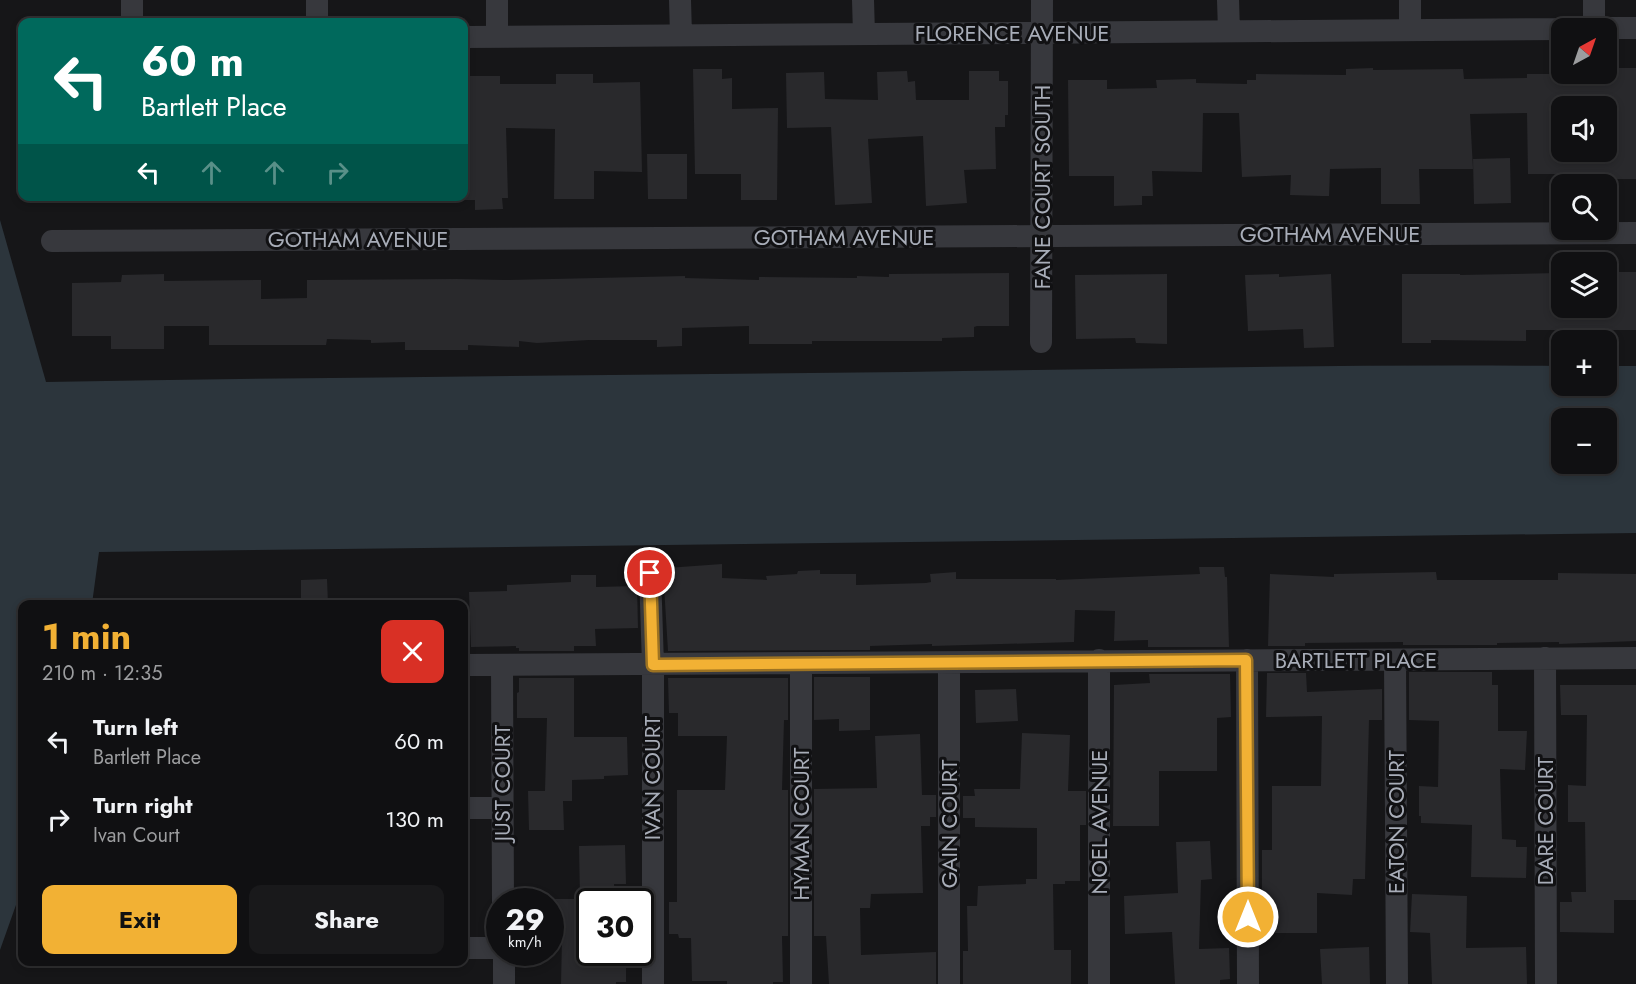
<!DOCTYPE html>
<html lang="en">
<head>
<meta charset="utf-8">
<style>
	:root { --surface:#101012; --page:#19191b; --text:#f1f3f6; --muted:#9c9d9f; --line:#303032; --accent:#f2b134 }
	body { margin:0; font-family:Jost,sans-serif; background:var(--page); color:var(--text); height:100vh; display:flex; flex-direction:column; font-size:22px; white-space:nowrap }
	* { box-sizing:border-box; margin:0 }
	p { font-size:20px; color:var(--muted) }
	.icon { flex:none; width:33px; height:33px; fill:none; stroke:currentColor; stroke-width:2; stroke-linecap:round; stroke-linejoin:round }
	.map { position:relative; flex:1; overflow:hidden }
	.panel { position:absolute; left:18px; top:600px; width:450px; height:366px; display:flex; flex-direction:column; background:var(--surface); border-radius:12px; box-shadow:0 3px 9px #0003,0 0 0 2px var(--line) }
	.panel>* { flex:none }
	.top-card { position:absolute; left:18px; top:18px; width:450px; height:183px; border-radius:12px; box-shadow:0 3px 9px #0003,0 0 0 2px var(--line); background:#00695c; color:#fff; overflow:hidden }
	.needle { width:39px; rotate:40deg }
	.controls { position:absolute; left:1551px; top:18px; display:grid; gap:12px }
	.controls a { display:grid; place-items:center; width:66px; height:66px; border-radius:12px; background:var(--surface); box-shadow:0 3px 9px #0003,0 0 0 2px var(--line); font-size:30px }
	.speed { position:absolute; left:486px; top:888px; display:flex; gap:12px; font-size:30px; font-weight:700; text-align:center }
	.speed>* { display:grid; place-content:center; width:78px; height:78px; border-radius:50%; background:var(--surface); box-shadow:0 3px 9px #0003,0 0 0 2px var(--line); line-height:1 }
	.speed small { font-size:15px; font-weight:400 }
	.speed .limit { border:3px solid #111; border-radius:9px; background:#fff; color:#111 }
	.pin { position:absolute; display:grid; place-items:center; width:51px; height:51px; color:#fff; margin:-26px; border:3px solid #fff; border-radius:50%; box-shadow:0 2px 6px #0007 }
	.me { position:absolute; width:66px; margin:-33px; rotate:0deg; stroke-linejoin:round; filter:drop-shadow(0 0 4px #0008) }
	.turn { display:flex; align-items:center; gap:21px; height:126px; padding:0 24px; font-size:27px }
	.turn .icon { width:78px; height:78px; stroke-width:2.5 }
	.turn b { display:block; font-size:42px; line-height:51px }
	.lanes { display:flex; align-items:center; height:57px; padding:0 24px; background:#0003; justify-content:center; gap:30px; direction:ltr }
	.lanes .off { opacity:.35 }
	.round { display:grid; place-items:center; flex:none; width:63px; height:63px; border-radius:12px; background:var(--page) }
	.headline { display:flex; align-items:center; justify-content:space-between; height:102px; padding:0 24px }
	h1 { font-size:36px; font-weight:700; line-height:45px; color:var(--accent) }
	.primary-button { display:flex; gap:12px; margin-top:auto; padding:12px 24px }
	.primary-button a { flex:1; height:69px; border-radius:12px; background:var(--accent); color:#111; font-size:24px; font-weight:700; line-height:69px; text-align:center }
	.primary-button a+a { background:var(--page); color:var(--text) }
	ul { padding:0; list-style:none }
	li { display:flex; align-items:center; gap:18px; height:78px; padding:0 24px }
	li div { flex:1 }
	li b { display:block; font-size:22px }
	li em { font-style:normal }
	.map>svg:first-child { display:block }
</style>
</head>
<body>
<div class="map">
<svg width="1636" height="984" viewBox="0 0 1636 984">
	<rect width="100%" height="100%" fill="#161618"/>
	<path fill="#2c353c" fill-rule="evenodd" d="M0,220L46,382C332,377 619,375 906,372C1125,369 1343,364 1561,366L1562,386H1606L1607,366H1636V533L99,552L92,604H22V888L0,950ZM1606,418V464H1562V418Z"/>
	<path fill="#29292c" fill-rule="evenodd" d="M1373,68V70L1463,69L1464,79L1527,78V74H1609V68H1636V179H1602V184H1565V174H1528L1527,113L1470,114L1473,169H1419L1420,204H1381V168L1330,169L1329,196H1322L1290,195L1291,175L1242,177L1239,113H1203L1202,172L1152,171L1153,196H1142V205L1114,206V176H1069L1068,80H1107V89L1157,88L1156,80L1196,79V83L1247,84V80H1256V74L1346,75V69ZM1557,106H1609V152H1558Z
		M693,69H722V79L732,78V109L778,108L777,200H741V174H695Z
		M907,71L908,82L915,81L916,100H969V71H999V81H1008V115H1005V127H995L996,169L964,170L967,203L926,206L923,136L868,139L872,203L835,205L831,127L787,128L786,73L824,72L825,99L878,100L877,72Z
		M556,74H593V83L640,82L642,172L594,171V199H554L555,129L506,128L508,198H502L503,209L475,210V200H464V165H466L464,76H500V84H556Z
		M647,154H687V199H648Z
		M1510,158L1511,203L1474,204L1473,159Z
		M1606,272H1636V330H1526V341L1431,340V343H1402V274H1460V275L1558,273L1559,308H1606Z
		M1009,273V326H977L974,327V337L942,338V341H812V344H749V326L682,328V346L657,347V340H589L537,343L519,341V347L468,345V350H405V342L371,343V340L327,339L326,345H209V326H164V349H111V336H72V283L121,282L122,275L164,274V281L261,280V299L307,298V280L457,279L505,280L685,276V278L759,280V277L857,278V276L889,277V274Z
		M1167,274V344L1136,343L1135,338L1076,339L1075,275Z
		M1279,274V277L1331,274L1334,347L1304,348L1303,329L1248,331L1245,275Z
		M722,564V578L767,580L766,576L797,574L798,571L820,570V574H856V585L926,583L931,582L930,574L956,572V579H1056V580L1200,574L1199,567H1224L1225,577H1227L1229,647H1148V640L1114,641L1115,611L1075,610L1074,642L932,646V644L870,646V650L668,651L664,586H667V568Z
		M1436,572L1437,580H1558V573L1636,574V641L1559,644V642L1497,643V645H1403V642L1305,643V646H1268L1270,574L1334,577V574Z
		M571,575H596V587L637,586L638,628L595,629L596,646H574V651H519V648H516V646L471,647L469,592L507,591V585L571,582Z
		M327,579L328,604H301V580Z
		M1409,672H1492V685H1498V731H1527L1525,770L1500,769L1502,839L1516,840V847H1527L1526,878L1471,877L1472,825L1421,823V816H1419V786L1438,787L1439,721L1409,720Z
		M1267,673H1306L1307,692L1382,689V720H1369L1365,879H1353L1352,895L1317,893V933H1262V850H1272V786H1321L1322,716L1266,717Z
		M1149,674H1230L1231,717L1217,718V771H1159V826H1113L1114,685L1150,683Z
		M814,677H870V730L839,731V719L814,720Z
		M519,678H574V737H627L628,775L604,776V779L572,780V801H563L564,830H529L528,791H545L547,718H517V693L519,692Z
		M668,678H788V720H784L782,790H788V936H782L783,982H773V984H727V981H692L691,938H679L678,934H669V902H677V790H725L727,736H678V713H669Z
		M1560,685H1636V900H1614V933L1560,932V902H1572L1571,892H1586L1585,822H1568V785L1586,786L1587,715H1561Z
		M1016,689L1018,721L976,723L975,690Z
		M1022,733L1070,735L1068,791H1086V825H1080V881H1065V884H1053L1054,950H1071V984H963V951H968L967,906H977L978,886L1026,884V879H1037V828L975,827V818H963V796H975L974,789H1020Z
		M920,734L922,795H936V817H930V826H921L923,893L871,894L870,908H860L861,955L936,952V984H829L826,936H814V789L877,788L875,736Z
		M1210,841L1212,879L1201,880L1199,949L1229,948L1230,979L1220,980V984H1175L1172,932L1125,934L1124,896L1178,893L1176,842Z
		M625,845L626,884H614L615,902H590V953H616V955L626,956V982H616V984H561L562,938L550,939V899H580L579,846Z
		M1412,894L1467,896L1466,948L1526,947L1527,984H1432L1430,933L1410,932Z
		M1369,947L1370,984H1322L1320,949Z"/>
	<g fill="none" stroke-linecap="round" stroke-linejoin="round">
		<path stroke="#37383d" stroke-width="22" d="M132,0V22
			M317,0V22
			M680,0L681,35
			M863,0L864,34
			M1228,0L1229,31
			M1410,0V30
			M1594,0V28
			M1563,28H1636
			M464,37L1562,29
			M497,37V0
			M52,241L1636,233
			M1041,342L1042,0
			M650,573L653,665V984
			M1545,658L1546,984
			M1099,660V984
			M1247,660L1248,984
			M1395,660L1397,984
			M949,663V984
			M464,665C854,666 1245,658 1636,658
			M502,665L503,902
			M464,808H502
			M464,948H500
			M504,952V984
			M801,984V664"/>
	</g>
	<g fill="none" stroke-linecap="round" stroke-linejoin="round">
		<g stroke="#9d7322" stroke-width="15">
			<path id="route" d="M650,573L653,665L1246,660L1248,917"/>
		</g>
		<use href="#route" stroke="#f2b134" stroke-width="10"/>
	</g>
	<g text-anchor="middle" stroke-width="6" stroke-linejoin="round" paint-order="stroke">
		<g font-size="22" fill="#a8adb8" stroke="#111113">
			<text x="1012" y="41">FLORENCE AVENUE</text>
			<text transform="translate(1042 187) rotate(-90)" y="8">FANE COURT SOUTH</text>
			<text x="1330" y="242">GOTHAM AVENUE</text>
			<text x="844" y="245">GOTHAM AVENUE</text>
			<text x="358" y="247">GOTHAM AVENUE</text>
			<text x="1356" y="668">BARTLETT PLACE</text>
			<text transform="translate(652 778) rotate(-90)" y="8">IVAN COURT</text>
			<text transform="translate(502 783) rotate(-90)" y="8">JUST COURT</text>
			<text transform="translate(1545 821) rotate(-90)" y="8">DARE COURT</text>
			<text transform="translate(1099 822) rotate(-90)" y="8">NOEL AVENUE</text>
			<text transform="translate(1396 822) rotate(-90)" y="8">EATON COURT</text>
			<text transform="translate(801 824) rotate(-90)" y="8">HYMAN COURT</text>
			<text transform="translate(949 824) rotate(-90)" y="8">GAIN COURT</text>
		</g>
	</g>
</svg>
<div class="controls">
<a><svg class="needle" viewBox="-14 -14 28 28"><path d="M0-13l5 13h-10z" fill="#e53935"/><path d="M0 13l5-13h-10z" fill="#9c9d9f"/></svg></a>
<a><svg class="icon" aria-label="sound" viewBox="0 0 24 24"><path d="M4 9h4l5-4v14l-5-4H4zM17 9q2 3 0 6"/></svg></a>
<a><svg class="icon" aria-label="search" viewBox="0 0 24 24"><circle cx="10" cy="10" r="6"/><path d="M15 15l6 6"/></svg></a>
<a><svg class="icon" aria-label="layers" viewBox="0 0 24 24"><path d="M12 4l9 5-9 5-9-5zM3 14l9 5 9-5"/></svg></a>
<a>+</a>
<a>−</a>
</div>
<div class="speed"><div>29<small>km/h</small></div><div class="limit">30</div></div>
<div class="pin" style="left:650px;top:573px;background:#d93025"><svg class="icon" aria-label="arrive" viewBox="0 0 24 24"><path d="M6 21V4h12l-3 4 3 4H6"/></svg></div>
<svg class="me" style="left:1248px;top:917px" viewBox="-20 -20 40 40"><circle r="17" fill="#f2b134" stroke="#fff" stroke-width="3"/><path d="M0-11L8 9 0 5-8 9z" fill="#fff"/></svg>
<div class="top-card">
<div class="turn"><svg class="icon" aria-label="left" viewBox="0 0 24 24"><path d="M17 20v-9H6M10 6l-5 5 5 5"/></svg><div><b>60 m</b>Bartlett Place</div></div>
<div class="lanes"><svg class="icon" aria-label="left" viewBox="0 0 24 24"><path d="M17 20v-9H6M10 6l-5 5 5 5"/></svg><svg class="icon off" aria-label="ahead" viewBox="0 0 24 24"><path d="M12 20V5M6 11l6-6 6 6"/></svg><svg class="icon off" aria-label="ahead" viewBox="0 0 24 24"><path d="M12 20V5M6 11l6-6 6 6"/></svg><svg class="icon off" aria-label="right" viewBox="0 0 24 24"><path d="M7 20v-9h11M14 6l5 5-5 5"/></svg></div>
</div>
<section class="panel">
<div class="headline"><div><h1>1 min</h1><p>210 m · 12:35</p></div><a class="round" style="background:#d93025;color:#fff"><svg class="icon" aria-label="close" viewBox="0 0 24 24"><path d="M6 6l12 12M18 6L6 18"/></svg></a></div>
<ul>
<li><svg class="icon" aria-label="left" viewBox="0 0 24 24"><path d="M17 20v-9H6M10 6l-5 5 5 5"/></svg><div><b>Turn left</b><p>Bartlett Place</p></div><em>60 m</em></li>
<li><svg class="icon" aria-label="right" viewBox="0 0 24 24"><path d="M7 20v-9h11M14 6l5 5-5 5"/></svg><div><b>Turn right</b><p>Ivan Court</p></div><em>130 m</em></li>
</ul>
<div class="primary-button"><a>Exit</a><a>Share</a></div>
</section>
</div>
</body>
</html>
